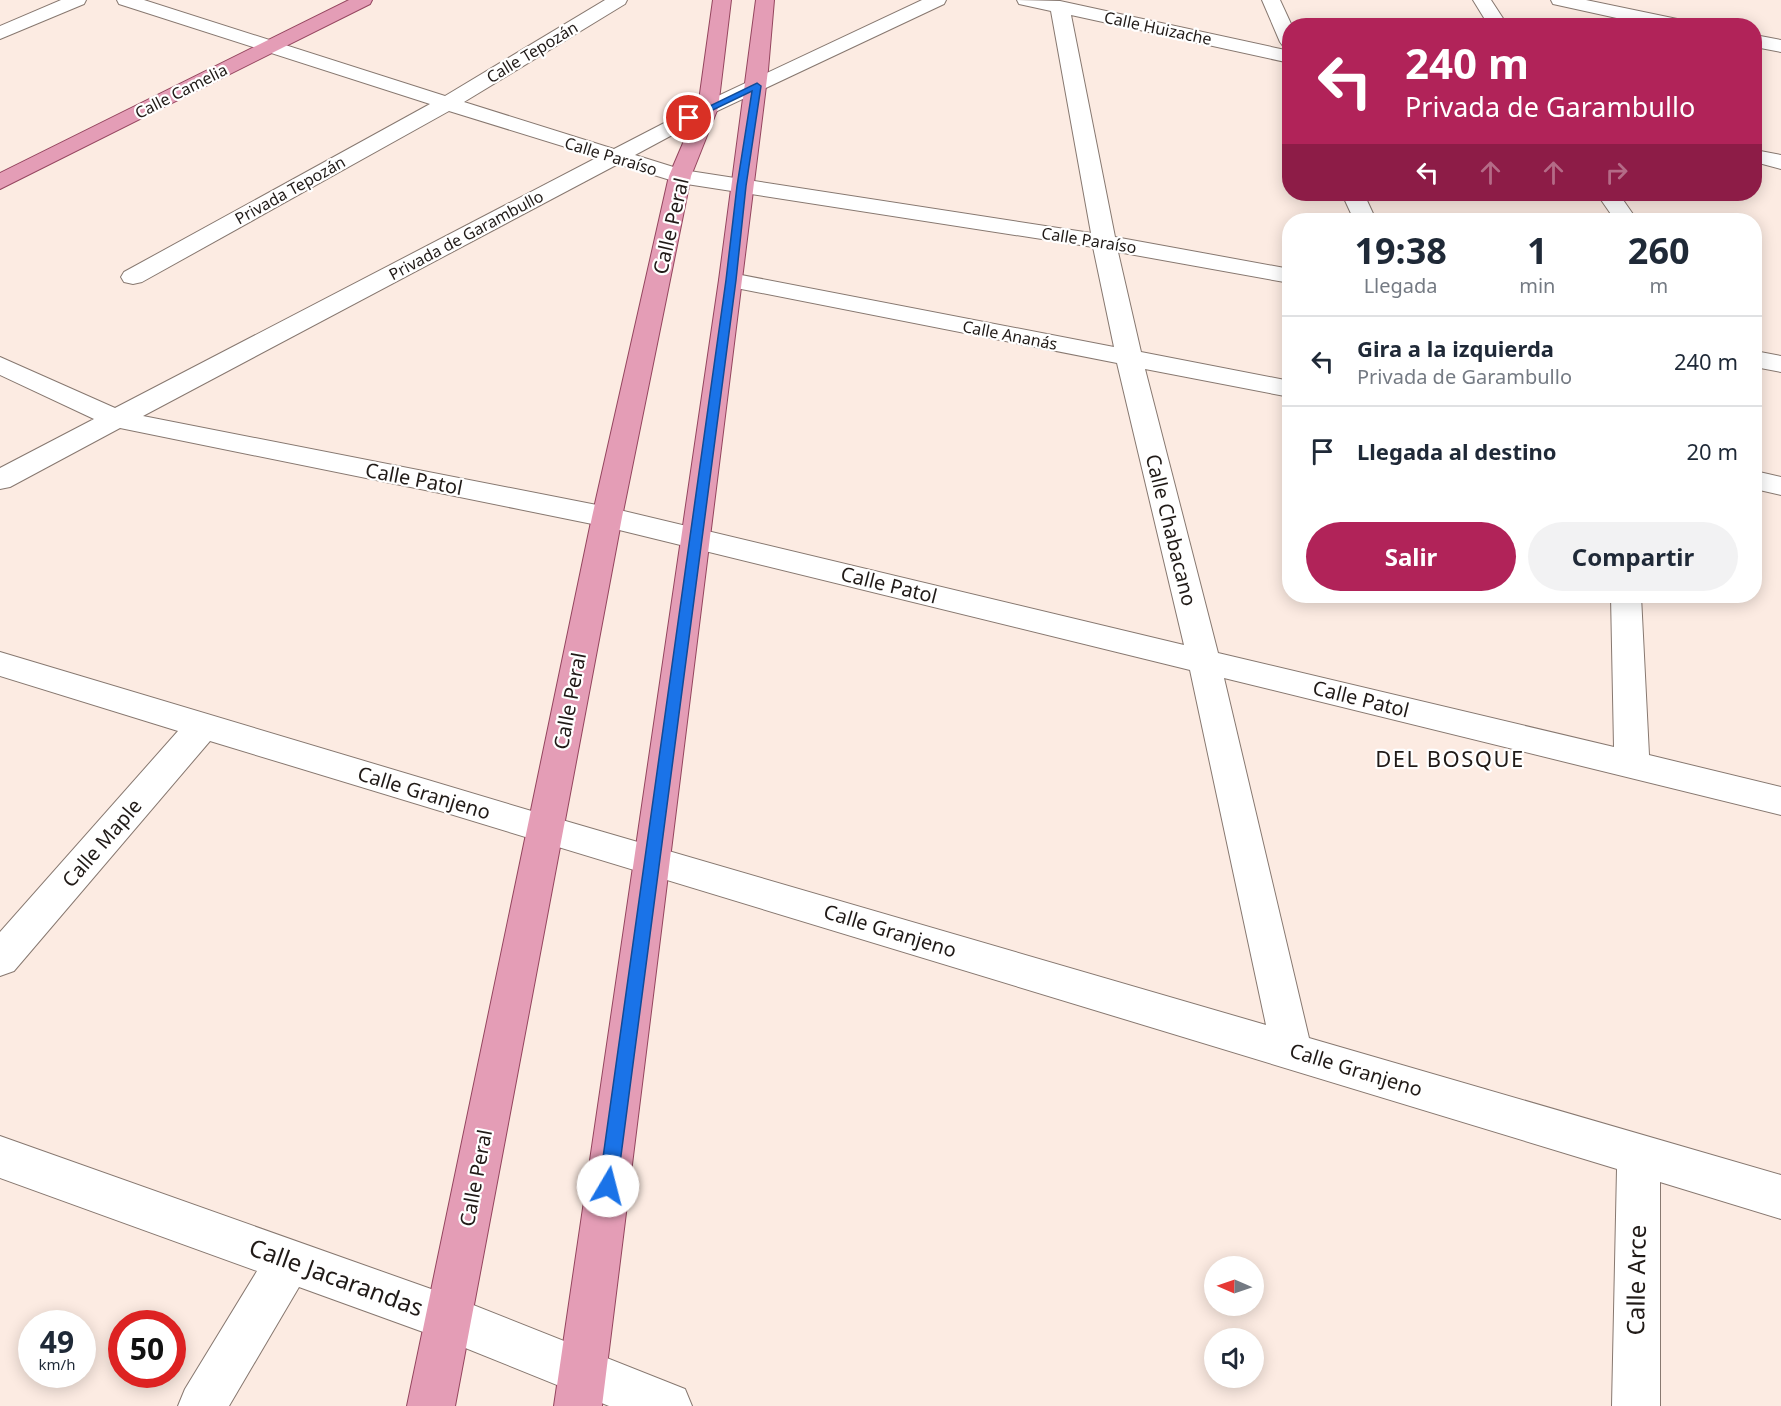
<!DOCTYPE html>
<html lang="es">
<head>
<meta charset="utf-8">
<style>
	:root { --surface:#fff; --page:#f2f2f3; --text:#1f2937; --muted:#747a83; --line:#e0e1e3; --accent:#b12359 }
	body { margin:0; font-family:"Noto Sans",sans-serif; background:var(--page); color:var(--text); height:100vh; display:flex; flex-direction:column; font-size:22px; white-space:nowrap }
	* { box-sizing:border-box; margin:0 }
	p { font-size:20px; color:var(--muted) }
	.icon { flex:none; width:33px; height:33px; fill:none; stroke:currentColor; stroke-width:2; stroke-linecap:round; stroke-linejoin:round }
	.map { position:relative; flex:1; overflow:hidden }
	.panel { position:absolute; left:1282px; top:213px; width:480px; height:390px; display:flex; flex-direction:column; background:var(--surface); border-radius:24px; box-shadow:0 3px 15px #0003 }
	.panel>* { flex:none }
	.hud { position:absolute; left:1282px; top:18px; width:480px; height:183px; border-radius:24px; box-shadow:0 3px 15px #0003; background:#b12359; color:#fff; overflow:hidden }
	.needle { width:39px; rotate:272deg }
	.tools { position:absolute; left:1204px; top:1256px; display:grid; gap:12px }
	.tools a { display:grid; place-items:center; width:60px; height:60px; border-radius:50%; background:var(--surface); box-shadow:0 3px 15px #0003; font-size:30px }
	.speed { position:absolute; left:18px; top:1310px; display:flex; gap:12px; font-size:30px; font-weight:700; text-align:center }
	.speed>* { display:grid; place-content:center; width:78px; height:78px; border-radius:50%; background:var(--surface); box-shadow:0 3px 15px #0003; line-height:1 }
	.speed small { font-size:15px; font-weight:400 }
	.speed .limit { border:9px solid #d22; background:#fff; color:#111 }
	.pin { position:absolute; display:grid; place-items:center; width:51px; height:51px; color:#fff; margin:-26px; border:3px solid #fff; border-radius:50%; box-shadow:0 2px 6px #0007 }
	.me { position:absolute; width:66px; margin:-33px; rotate:8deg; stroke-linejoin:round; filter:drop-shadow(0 0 4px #0008) }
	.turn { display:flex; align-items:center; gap:21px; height:126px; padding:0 24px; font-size:27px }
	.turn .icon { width:78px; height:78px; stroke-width:2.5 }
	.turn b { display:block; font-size:42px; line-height:51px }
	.lanes { display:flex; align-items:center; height:57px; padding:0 24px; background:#0003; justify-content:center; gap:30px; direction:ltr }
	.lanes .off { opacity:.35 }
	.eta { display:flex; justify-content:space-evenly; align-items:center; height:102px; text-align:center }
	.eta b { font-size:36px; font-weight:700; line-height:42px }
	.action { display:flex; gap:12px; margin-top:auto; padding:12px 24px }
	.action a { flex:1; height:69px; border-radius:36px; background:var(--accent); color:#fff; font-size:24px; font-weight:700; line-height:69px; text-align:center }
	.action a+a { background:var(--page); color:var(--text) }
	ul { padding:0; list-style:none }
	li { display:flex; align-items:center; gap:18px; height:90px; padding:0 24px; border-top:2px solid var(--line) }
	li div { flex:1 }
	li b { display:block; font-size:22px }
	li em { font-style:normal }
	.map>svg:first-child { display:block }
</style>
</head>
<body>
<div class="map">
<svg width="1781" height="1406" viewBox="0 0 1781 1406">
	<rect width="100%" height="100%" fill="#fcebe2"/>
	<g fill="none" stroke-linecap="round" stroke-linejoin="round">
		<g stroke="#877870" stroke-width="2">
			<path id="minor" d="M61,0H86L84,4L0,39V26Z
				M117,0H144L445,96L605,0H627L625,4L464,102L614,149L701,104L922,0H946L944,4L715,112L635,155L683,170L1091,233L1051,11L1019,4L1017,0L1060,1L1290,51V63L1071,15L1115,237L1290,269V283L1118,252L1141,352L1290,381V397L1145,369L1218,653L1614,747L1611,596H1641L1649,755L1781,787V815L1224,678L1309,1038L1781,1175V1219L1660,1182V1406H1612L1617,1169L210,741L14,971L0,976V932L178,731L0,676V652L545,815L1266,1025L1190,670L607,527L120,428L10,487L0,489V468L94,419L0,375V357L115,408L598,157L449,111L142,282L133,284L124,282L121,277L124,272L430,104L119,4ZM618,164L680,183L1093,247L1114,347L731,273L722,275L719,280L722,285L731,287L1117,363L1184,645L607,507L143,416Z
				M1262,0H1280L1292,26H1290V48L1283,46L1280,42Z
				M1473,0H1491L1508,26H1489Z
				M1551,0H1586L1682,20L1689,22L1691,26H1653L1553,4Z
				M1755,35L1781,40V52L1755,47Z
				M1755,150L1781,155V169L1755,162Z
				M1342,194H1364L1376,220H1354Z
				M1597,194H1619L1637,220H1615Z
				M1755,351L1781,356V372L1755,367Z
				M1755,471L1781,477V495L1755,489Z
				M0,1136L448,1295L685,1389L692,1406H609L448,1341L299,1287L229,1406H178L185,1389L257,1271L0,1178Z"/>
		</g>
		<g stroke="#94455e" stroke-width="2">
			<path id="major" d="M349,0H372L370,4L0,189V173Z
				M713,0H731L718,108L691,176L622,517L455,1406H407L592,517L669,176L698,108Z
				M756,0H774L768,70L602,1406H554L719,280Z"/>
		</g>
		<use href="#minor" fill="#fff" fill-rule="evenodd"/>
		<use href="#major" fill="#e49db6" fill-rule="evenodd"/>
	</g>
	<path fill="#1a73e8" stroke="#114b97" stroke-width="1.5" d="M757,83L761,86L746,186L736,280L617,1186L615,1192L608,1195L602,1192L599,1186L726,280L737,186L752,91L692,120L685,118Z"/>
	<g text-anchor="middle" stroke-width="4.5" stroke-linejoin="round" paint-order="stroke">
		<g font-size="16" fill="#201a17" stroke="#fff">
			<text transform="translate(1158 28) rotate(12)" y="6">Calle Huizache</text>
			<text transform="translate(532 52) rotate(-31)" y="6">Calle Tepozán</text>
			<text transform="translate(181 91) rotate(-27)" y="6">Calle Camelia</text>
			<text transform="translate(611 156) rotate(17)" y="6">Calle Paraíso</text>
			<text transform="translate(290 190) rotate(-29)" y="6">Privada Tepozán</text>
			<text transform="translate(466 235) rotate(-28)" y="6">Privada de Garambullo</text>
			<text transform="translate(1089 240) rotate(9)" y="6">Calle Paraíso</text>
			<text transform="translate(1010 335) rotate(11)" y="6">Calle Ananás</text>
		</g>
		<g font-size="20" fill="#201a17" stroke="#fff">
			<text transform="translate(671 226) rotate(-77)" y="7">Calle Peral</text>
			<text transform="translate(414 479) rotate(11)" y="7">Calle Patol</text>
			<text transform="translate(1171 530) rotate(76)" y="7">Calle Chabacano</text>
			<text transform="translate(889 585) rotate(14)" y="7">Calle Patol</text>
			<text transform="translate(1361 699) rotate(14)" y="7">Calle Patol</text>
			<text transform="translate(570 701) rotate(-79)" y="7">Calle Peral</text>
			<text transform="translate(424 793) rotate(17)" y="7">Calle Granjeno</text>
			<text transform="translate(102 843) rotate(-49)" y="7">Calle Maple</text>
			<text transform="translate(890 931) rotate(17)" y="7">Calle Granjeno</text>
			<text transform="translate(1356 1070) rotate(17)" y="7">Calle Granjeno</text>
			<text transform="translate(476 1178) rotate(-79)" y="7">Calle Peral</text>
		</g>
		<g font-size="22" letter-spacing="1.5" fill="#201a17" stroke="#fff">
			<text x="1450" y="767">DEL BOSQUE</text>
		</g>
		<g font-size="24" fill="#201a17" stroke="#fff">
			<text transform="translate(336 1278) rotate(20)" y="8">Calle Jacarandas</text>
			<text transform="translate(1637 1280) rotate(-89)" y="8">Calle Arce</text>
		</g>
	</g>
</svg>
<div class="tools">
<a><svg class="needle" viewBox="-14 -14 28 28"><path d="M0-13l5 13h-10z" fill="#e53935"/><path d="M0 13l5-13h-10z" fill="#747a83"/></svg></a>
<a><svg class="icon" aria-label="sound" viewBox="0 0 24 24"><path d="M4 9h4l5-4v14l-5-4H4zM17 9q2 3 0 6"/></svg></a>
</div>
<div class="speed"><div>49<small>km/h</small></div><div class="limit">50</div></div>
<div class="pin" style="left:689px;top:118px;background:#d93025"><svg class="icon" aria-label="arrive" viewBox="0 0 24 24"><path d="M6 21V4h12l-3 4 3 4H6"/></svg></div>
<svg class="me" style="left:608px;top:1186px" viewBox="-20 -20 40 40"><circle r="19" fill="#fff"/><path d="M0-13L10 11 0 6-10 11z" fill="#1a73e8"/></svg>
<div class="hud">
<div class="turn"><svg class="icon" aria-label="left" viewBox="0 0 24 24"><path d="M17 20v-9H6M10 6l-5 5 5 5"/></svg><div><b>240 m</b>Privada de Garambullo</div></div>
<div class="lanes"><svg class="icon" aria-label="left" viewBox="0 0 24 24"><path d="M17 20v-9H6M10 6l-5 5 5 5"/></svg><svg class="icon off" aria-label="ahead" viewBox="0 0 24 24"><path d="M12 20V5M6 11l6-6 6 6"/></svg><svg class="icon off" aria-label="ahead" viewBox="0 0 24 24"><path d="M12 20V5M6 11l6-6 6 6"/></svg><svg class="icon off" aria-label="right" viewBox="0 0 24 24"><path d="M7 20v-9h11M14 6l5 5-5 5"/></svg></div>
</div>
<section class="panel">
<div class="eta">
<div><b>19:38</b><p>Llegada</p></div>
<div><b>1</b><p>min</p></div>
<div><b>260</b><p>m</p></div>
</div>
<ul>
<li><svg class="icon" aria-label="left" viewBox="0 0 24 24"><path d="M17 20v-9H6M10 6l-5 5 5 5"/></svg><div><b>Gira a la izquierda</b><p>Privada de Garambullo</p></div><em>240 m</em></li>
<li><svg class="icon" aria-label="arrive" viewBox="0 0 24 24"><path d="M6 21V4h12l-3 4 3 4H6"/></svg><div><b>Llegada al destino</b></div><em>20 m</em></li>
</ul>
<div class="action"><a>Salir</a><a>Compartir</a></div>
</section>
</div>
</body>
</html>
